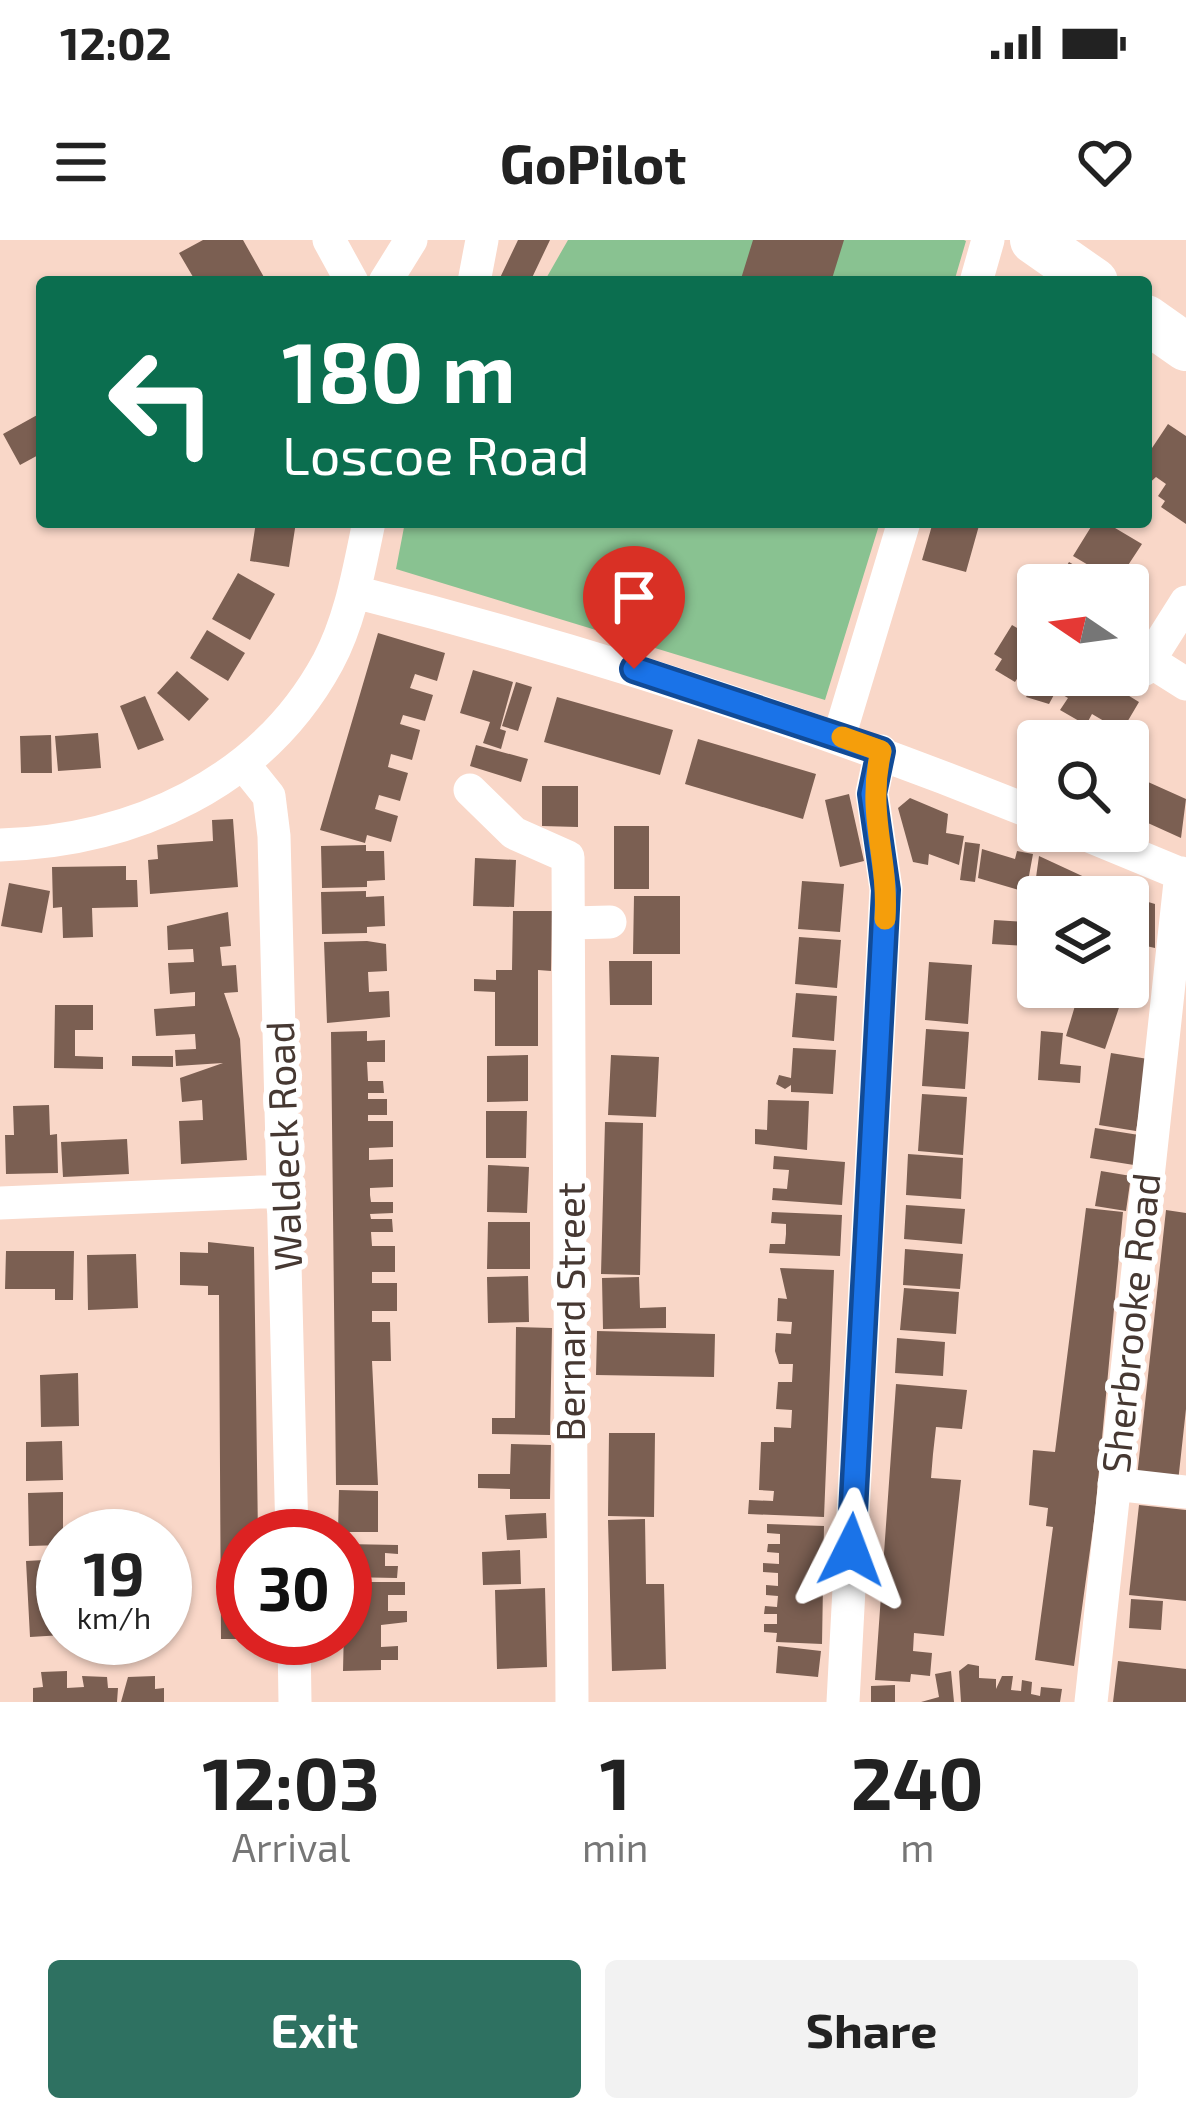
<!DOCTYPE html>
<html lang="en">
<head>
<meta charset="utf-8">
<style>
	:root { --surface:#fff; --page:#f2f2f2; --text:#222; --muted:#767676; --accent:#2e7161 }
	body { margin:0; font-family:"Exo 2",sans-serif; background:var(--page); color:var(--text); height:100vh; display:flex; flex-direction:column; font-size:45px; white-space:nowrap }
	* { box-sizing:border-box; margin:0 }
	p { font-size:39px; color:var(--muted) }
	.icon { flex:none; width:66px; height:66px; fill:none; stroke:currentColor; stroke-width:2; stroke-linecap:round; stroke-linejoin:round }
	.map { position:relative; height:1462px; overflow:hidden }
	.side { display:flex; flex-direction:column; background:var(--surface); flex:1 }
	.side>* { flex:none }
	.banner { position:absolute; left:36px; top:36px; width:1116px; height:252px; border-radius:12px; box-shadow:0 3px 9px #0004; background:#0b6e4f; color:#fff; overflow:hidden }
	.needle { width:78px; rotate:283deg }
	.tools { position:absolute; left:1017px; top:324px; display:grid; gap:24px }
	.tools a { display:grid; place-items:center; width:132px; height:132px; border-radius:12px; background:var(--surface); box-shadow:0 3px 9px #0004; font-size:60px }
	.speed { position:absolute; left:36px; top:1269px; display:flex; gap:24px; font-size:60px; font-weight:700; text-align:center }
	.speed>* { display:grid; place-content:center; width:156px; height:156px; border-radius:50%; background:var(--surface); box-shadow:0 3px 9px #0004; line-height:1 }
	.speed small { font-size:30px; font-weight:400 }
	.speed .limit { border:18px solid #d22; background:#fff; color:#111 }
	.pin { position:absolute; display:grid; place-items:center; width:102px; height:102px; color:#fff; margin:-123px -51px; border-radius:50% 50% 50% 0; rotate:-45deg; box-shadow:0 0 12px #0007 }
	.pin .icon { rotate:45deg }
	.me { position:absolute; width:132px; margin:-66px; rotate:3deg; stroke-linejoin:round; filter:drop-shadow(0 0 9px #0008) }
	.turn { display:flex; align-items:center; gap:42px; height:252px; padding:0 48px; font-size:54px }
	.turn .icon { width:156px; height:156px; stroke-width:2.5 }
	.turn b { display:block; font-size:84px; line-height:102px }
	.eta { display:flex; justify-content:space-evenly; align-items:center; height:204px; text-align:center }
	.eta b { font-size:72px; font-weight:700; line-height:84px }
	.primary-button { display:flex; gap:24px; margin-top:auto; padding:24px 48px }
	.primary-button a { flex:1; height:138px; border-radius:12px; background:var(--accent); color:#fff; font-size:48px; font-weight:700; line-height:138px; text-align:center }
	.primary-button a+a { background:var(--page); color:var(--text) }
	.status { display:flex; justify-content:space-between; align-items:center; height:84px; padding:0 60px; background:var(--surface); direction:ltr }
	.status svg { height:33px; fill:currentColor }
	header { display:flex; justify-content:space-between; align-items:center; height:156px; padding:0 48px; background:var(--surface); font-size:54px; font-weight:700 }
	.map>svg:first-child { display:block }
</style>
</head>
<body>
<div class="status"><b>12:02</b><svg viewBox="0 0 49 12"><path d="M0 12V9h3v3zM5 12V6h3v6zM10 12V3h3v9zM15 12V0h3v12zM26 1h20v11H26zM47 4h2v5h-2z"/></svg></div>
<header><svg class="icon" aria-label="menu" viewBox="0 0 24 24"><path d="M4 6h16M4 12h16M4 18h16"/></svg>GoPilot<svg class="icon" aria-label="heart" viewBox="0 0 24 24"><path d="M12 20l-8-8c-3-5 5-10 8-4 3-6 11-1 8 4z"/></svg></header>
<div class="map">
<svg width="1186" height="1462" viewBox="0 0 1186 1462">
	<rect width="100%" height="100%" fill="#f9d7c8"/>
	<path fill="#89c291" d="M568,0H964L966,1L954,42H544Z
		M405,282H880L825,460L396,329Z"/>
	<path fill="#7b5f52" d="M203,0H243L265,39L196,42L179,13Z
		M518,0H550L530,42H498Z
		M753,0H844L831,42H740Z
		M39,174L42,213L20,225L3,194Z
		M1168,184L1186,196V284L1161,267L1165,261L1158,256L1166,244L1156,237L1146,246V217Z
		M256,282H296L289,327L250,321Z
		M933,282H980L966,332L922,320Z
		M1094,282H1105L1142,304L1117,342L1073,316Z
		M1069,322L1108,345H1055Z
		M238,333L275,354L250,400L212,379Z
		M1012,385L1038,400V435H1095L1139,462L1116,501L1100,499L1109,484L1092,474L1086,485L1060,470L1068,458L1056,451L1049,464L1026,457L1036,439L1022,431L1015,442L995,430L1002,419L994,414Z
		M207,390L245,413L228,441L190,418Z
		M378,393L445,413L437,441L415,434L410,448L433,455L425,481L403,475L400,484L420,490L412,520L391,514L388,527L408,533L400,561L379,555L375,569L398,576L391,602L367,595L365,603L320,590Z
		M473,430L513,442L500,489L506,491L501,509L483,503L490,482L460,473Z
		M177,431L209,459L189,481L157,453Z
		M516,442L532,447L518,491L502,486Z
		M145,456L164,500L138,510L120,466Z
		M557,457L673,490L660,535L544,502Z
		M98,493L101,528L58,531L55,496Z
		M51,495L52,533H21L20,496Z
		M698,499L816,534L803,579L685,544Z
		M476,505L528,519L521,542L470,526Z
		M1128,533L1186,559L1181,598L1128,574Z
		M542,546H578V587L542,586Z
		M849,554L864,621L840,627L825,560Z
		M910,558L948,574L946,593L964,596L959,625L929,614L928,625L913,622L898,568Z
		M233,579L238,647L150,654L148,620L158,619L157,605L213,601L212,580Z
		M614,586H649V649H614Z
		M965,602L980,604L975,642L960,640Z
		M366,605V611H384L385,640L367,641V647L322,648L321,606Z
		M982,609L1015,619L1017,611L1033,614L1026,652L978,638Z
		M1039,616L1093,641L1119,657H1038V667L1032,666Z
		M475,618L516,620L514,667L473,666Z
		M126,626V640H137L138,667L92,668L93,697L63,698L62,667L53,668L52,627Z
		M802,641L844,644L840,692L798,689Z
		M9,643L50,651L42,693L1,686Z
		M366,651V657L384,656L385,686L367,687V693L322,694L321,652Z
		M634,656H680V714H633Z
		M1128,656L1155,664V708L1128,702Z
		M513,671H552L551,731L538,730V806H495V752L474,751V739L496,740V730H512Z
		M228,672L231,706L220,707L222,726L236,725L238,752L224,753L240,799L247,920L181,924L179,881L203,880L202,860L182,862L180,838L223,823L176,826L175,810L196,809L195,794L156,796L154,769L195,766V752L170,754L168,723L194,722L193,709L168,710L167,686Z
		M994,680L1027,682L1025,706L992,704Z
		M799,697L841,700L837,748L795,744Z
		M367,701L386,704L387,731L368,732L369,752L389,751L390,777L327,783L324,702Z
		M609,721H652V765H610Z
		M929,722L972,725L968,784L925,780Z
		M1073,747H1126L1105,809L1066,796L1077,759L1070,757Z
		M796,753L837,756L834,801L792,797Z
		M55,765H93V790H75V816L103,817V829L54,828Z
		M926,789L969,792L965,849L922,846Z
		M367,791V801L385,800V822H367L368,841H383L384,853H368V859H387V875H368V881H393V907L369,908V920L393,919V947L370,948V955L371,962H393V973L370,974L371,979H392L393,992H371L372,1006H395V1032H372V1043H397V1071H372V1082H390L391,1121H372L378,1245H336L331,792Z
		M1041,791L1063,793L1060,824L1081,826L1080,843L1038,840Z
		M793,808L836,810L833,854L791,852V845L785,849L776,844L779,835L791,838Z
		M1111,813L1148,819L1136,891L1099,885Z
		M528,815V861L487,862V816Z
		M611,815L659,817L656,877L608,875Z
		M132,816H173V827L132,826Z
		M922,854L967,857L963,915L918,911Z
		M768,860L809,861L807,910L755,904V889L767,890Z
		M49,865L50,895L57,894L58,933L6,934L5,895H14L13,866Z
		M486,871H527L526,918H486Z
		M605,882L643,883L640,1035L601,1034Z
		M1095,888L1139,895L1134,925L1090,918Z
		M127,899L129,934L63,937L61,902Z
		M908,914L963,918L961,959L906,955Z
		M774,916L845,922L842,965L772,960L773,948L787,949L789,930L773,929Z
		M488,925L529,927L527,973L487,972Z
		M1101,931L1131,936L1126,971L1095,966Z
		M906,965L965,969L962,1004L904,999Z
		M1086,968L1123,972L1095,1274L1074,1426L1035,1420L1053,1287L1046,1286L1048,1268L1029,1265L1033,1210L1055,1212Z
		M1166,970L1186,973V1169L1178,1242L1137,1237Z
		M772,972L842,975L840,1016L769,1013L770,1004H785L786,994V984L771,983Z
		M488,982H530V1029H487Z
		M208,1002L254,1007L258,1296H243V1399H221L219,1055H208V1046L180,1045V1012L208,1013Z
		M905,1009L963,1014L960,1049L903,1045Z
		M6,1011H74L73,1060H55V1049H5Z
		M136,1014L138,1068L88,1070L87,1015Z
		M780,1028L834,1030L824,1277L748,1274L749,1260L773,1261L774,1251L759,1250L761,1202H774V1187L791,1188L792,1170L776,1169L778,1142H792L793,1124H779L775,1111L776,1093L791,1094L792,1082L777,1081L778,1058L787,1059Z
		M528,1036L529,1082L488,1083L487,1037Z
		M639,1037L640,1068L666,1067V1088L603,1089L602,1038Z
		M904,1048L959,1052L956,1094L900,1090Z
		M516,1087L552,1088L550,1195L492,1194V1178H515Z
		M597,1091L715,1094L714,1137L596,1135Z
		M897,1098L945,1102L943,1136L895,1133Z
		M78,1133L79,1186L41,1187L40,1135Z
		M896,1144L967,1150L962,1189L936,1187L933,1214L931,1238L961,1240L944,1396L914,1393L913,1411L932,1413L930,1436L911,1434L910,1442L875,1440Z
		M609,1193H655L654,1277L608,1276Z
		M62,1201L63,1240L26,1241V1202Z
		M511,1204L551,1205L550,1259H510V1249L478,1248V1234H510Z
		M339,1250L378,1251V1292H338Z
		M63,1252V1305L29,1306L28,1253Z
		M1139,1265L1186,1270V1361L1129,1355Z
		M546,1273L547,1298L507,1300L505,1275Z
		M645,1279L646,1344H664L666,1429L612,1431L608,1280Z
		M767,1284L824,1286L822,1404L776,1402L777,1393L764,1392V1384H777V1374H764L765,1366L777,1367L778,1356L766,1355V1345L778,1346V1333L763,1332V1323L779,1324V1313L767,1312L768,1304H780V1294L767,1293Z
		M345,1304L398,1305V1314L385,1313V1326H398L397,1338L345,1337Z
		M520,1310L521,1344L483,1345L482,1312Z
		M63,1319V1395L30,1397L26,1321Z
		M345,1342H405V1355H388V1371H407V1382L381,1385V1407L398,1406V1420H381V1430L343,1431Z
		M545,1348L547,1427L497,1429L495,1350Z
		M1131,1359L1163,1361L1161,1390L1129,1388Z
		M778,1406L821,1411L818,1437L776,1433Z
		M1118,1421L1186,1429V1462H1113Z
		M968,1424L979,1426V1438L996,1439V1449L1002,1436H1013L1011,1450L1021,1451L1022,1440L1032,1442L1031,1454L1040,1456L1041,1447L1062,1449L1060,1462H961L959,1431Z
		M67,1431V1448L84,1447L82,1436L107,1437L108,1448H118L117,1462H33V1448L43,1447L41,1432Z
		M951,1431L954,1462H921L939,1457L935,1434Z
		M155,1436V1449L164,1448V1462H121L128,1437Z
		M895,1445V1462H871V1446Z"/>
	<g fill="none" stroke-linecap="round" stroke-linejoin="round">
		<path stroke="#fff" stroke-width="33" d="M329,0L352,42
			M385,42L411,0
			M474,42L482,0
			M976,42L988,0
			M355,352C588,411 815,484 1038,575
			M1148,420L1186,444
			M1143,430L1186,362
			M839,497L904,282
			M244,525L269,556L274,596L292,1296
			M470,550L514,593L568,617L572,1462
			M1077,591L1186,636
			M0,605C133,601 262,544 328,422C351,379 359,329 369,282
			M571,683L610,682
			M0,963L286,951
			M1114,1244L1186,1252
			M294,1398L295,1462
			M843,1462L886,649L872,553L881,511
			M1091,1462L1181,633"/>
		<path stroke="#fff" stroke-width="48" d="M1034,0L1094,42
			M1146,79L1186,107"/>
	</g>
	<g fill="none" stroke-linecap="round" stroke-linejoin="round">
		<g stroke="#114b97" stroke-width="30">
			<path id="route" d="M634,429L881,511L872,554L886,650L851,1310"/>
		</g>
		<use href="#route" stroke="#1a73e8" stroke-width="21"/>
		<path stroke="#f59e0b" stroke-width="21" d="M842,497L881,511C866,575 889,616 885,679"/>
	</g>
	<g text-anchor="middle" stroke-width="12" stroke-linejoin="round" paint-order="stroke">
		<g font-size="39" fill="#463832" stroke="#fff">
			<text transform="translate(284 906) rotate(-92)" y="14">Waldeck Road</text>
			<text transform="translate(571 1072) rotate(-90)" y="14">Bernard Street</text>
			<text transform="translate(1131 1083) rotate(-84)" y="14">Sherbrooke Road</text>
		</g>
	</g>
</svg>
<div class="tools">
<a><svg class="needle" viewBox="-14 -14 28 28"><path d="M0-13l5 13h-10z" fill="#e53935"/><path d="M0 13l5-13h-10z" fill="#767676"/></svg></a>
<a><svg class="icon" aria-label="search" viewBox="0 0 24 24"><circle cx="10" cy="10" r="6"/><path d="M15 15l6 6"/></svg></a>
<a><svg class="icon" aria-label="layers" viewBox="0 0 24 24"><path d="M12 4l9 5-9 5-9-5zM3 14l9 5 9-5"/></svg></a>
</div>
<div class="speed"><div>19<small>km/h</small></div><div class="limit">30</div></div>
<div class="pin" style="left:634px;top:429px;background:#d93025"><svg class="icon" aria-label="arrive" viewBox="0 0 24 24"><path d="M6 21V4h12l-3 4 3 4H6"/></svg></div>
<svg class="me" style="left:851px;top:1310px" viewBox="-20 -20 40 40"><path d="M0-17L14 15 0 8-14 15z" fill="#1a73e8" stroke="#fff" stroke-width="4"/></svg>
<div class="banner">
<div class="turn"><svg class="icon" aria-label="left" viewBox="0 0 24 24"><path d="M17 20v-9H6M10 6l-5 5 5 5"/></svg><div><b>180 m</b>Loscoe Road</div></div>
</div>
</div>
<section class="side">
<div class="eta">
<div><b>12:03</b><p>Arrival</p></div>
<div><b>1</b><p>min</p></div>
<div><b>240</b><p>m</p></div>
</div>
<div class="primary-button"><a>Exit</a><a>Share</a></div>
</section>
</body>
</html>
